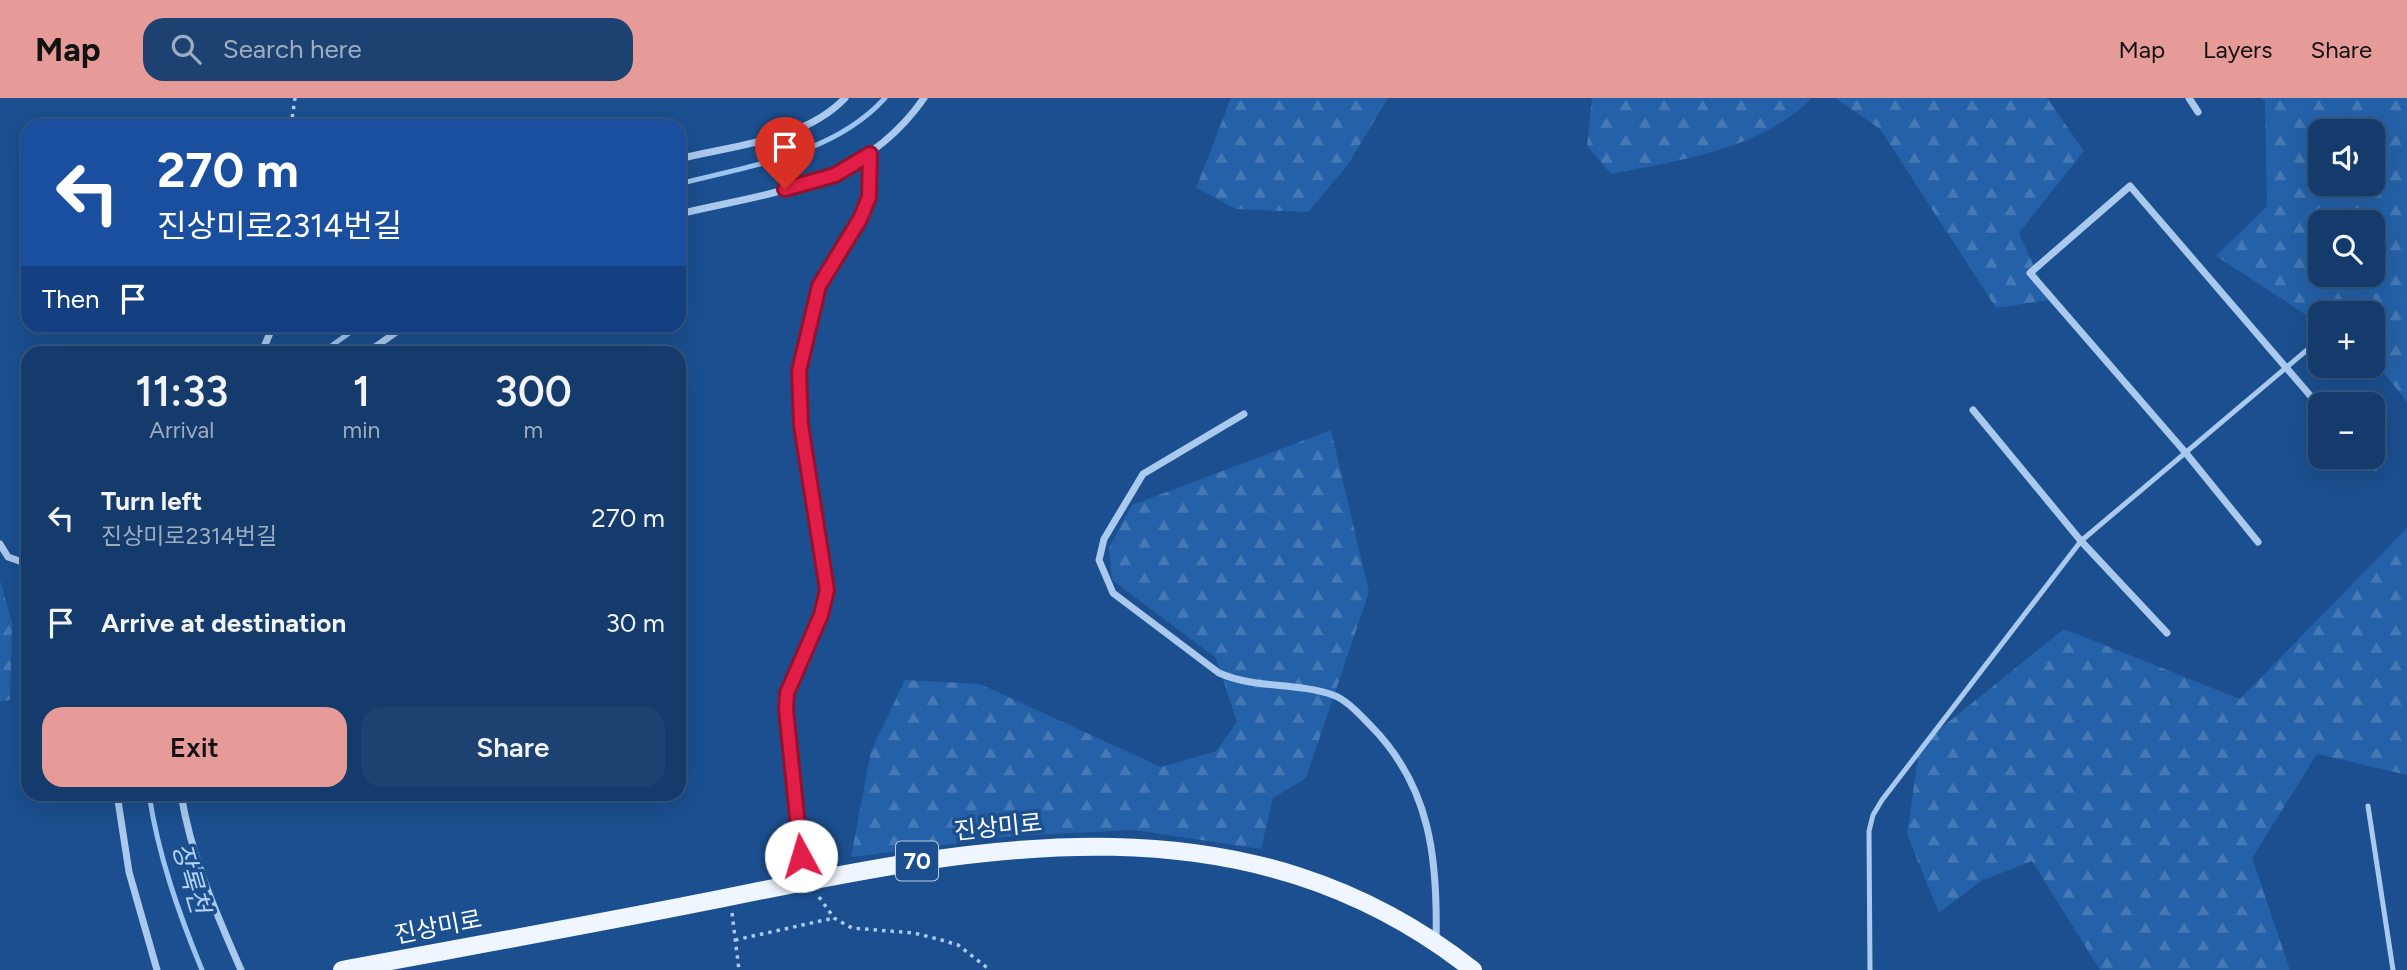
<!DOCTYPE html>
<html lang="en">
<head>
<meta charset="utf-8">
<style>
	:root { --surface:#143b6b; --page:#1d4271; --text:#f1f3f6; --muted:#9dadc1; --line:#33557e; --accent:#e69b98 }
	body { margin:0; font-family:Figtree,"Noto Sans KR",sans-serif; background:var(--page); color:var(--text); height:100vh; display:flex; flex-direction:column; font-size:26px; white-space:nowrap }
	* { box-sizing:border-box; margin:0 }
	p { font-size:23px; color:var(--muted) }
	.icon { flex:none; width:38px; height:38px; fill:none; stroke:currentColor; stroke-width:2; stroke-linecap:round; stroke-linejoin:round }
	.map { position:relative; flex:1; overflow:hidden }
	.details { position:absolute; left:21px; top:248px; width:665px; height:455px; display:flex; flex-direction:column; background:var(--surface); border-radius:21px; box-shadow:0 7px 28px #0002,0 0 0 2px var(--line) }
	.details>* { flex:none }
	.banner { position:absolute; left:21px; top:21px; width:665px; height:214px; border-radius:21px; box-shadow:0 7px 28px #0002,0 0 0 2px var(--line); background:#1a4fa0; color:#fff; overflow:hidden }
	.controls { position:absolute; left:2308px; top:21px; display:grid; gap:14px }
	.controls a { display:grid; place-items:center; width:77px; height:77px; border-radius:14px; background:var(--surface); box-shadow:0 7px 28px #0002,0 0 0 2px var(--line); font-size:35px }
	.pin { position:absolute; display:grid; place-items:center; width:60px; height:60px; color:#fff; margin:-72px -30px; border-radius:50% 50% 50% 0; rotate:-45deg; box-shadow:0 0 7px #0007 }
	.pin .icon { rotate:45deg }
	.me { position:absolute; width:77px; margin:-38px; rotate:354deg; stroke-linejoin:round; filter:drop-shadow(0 0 5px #0008) }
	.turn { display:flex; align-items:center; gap:24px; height:147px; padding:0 21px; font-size:32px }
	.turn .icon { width:91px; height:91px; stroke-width:2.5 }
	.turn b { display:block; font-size:49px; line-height:60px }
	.then { display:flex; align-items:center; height:66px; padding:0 21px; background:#0003; gap:14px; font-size:26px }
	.eta { display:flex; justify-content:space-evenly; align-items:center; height:119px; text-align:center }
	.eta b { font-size:42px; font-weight:600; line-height:49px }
	.button { display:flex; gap:14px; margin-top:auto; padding:14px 21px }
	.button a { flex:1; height:80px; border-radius:21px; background:var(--accent); color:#111; font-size:28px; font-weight:600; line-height:80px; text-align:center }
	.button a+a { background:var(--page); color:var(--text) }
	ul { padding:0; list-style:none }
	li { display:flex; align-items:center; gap:21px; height:105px; padding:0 21px }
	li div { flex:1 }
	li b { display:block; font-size:26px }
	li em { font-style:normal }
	header { display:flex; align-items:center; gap:42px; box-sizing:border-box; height:98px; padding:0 35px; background:var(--accent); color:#111 }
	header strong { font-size:33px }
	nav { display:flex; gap:38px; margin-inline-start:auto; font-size:24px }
	.search { width:490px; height:63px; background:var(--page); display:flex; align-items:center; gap:18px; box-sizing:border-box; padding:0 24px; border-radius:21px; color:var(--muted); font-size:26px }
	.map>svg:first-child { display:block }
</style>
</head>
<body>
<header>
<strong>Map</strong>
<div class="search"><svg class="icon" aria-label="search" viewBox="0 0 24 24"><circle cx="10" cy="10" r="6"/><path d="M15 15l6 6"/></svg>Search here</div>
<nav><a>Map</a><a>Layers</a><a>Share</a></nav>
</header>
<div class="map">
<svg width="2407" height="872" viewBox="0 0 2407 872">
	<defs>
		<pattern id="forest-firs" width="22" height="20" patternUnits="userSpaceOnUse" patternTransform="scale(1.75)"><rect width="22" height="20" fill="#2461a8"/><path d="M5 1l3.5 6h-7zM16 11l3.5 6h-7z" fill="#4579b5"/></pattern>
	</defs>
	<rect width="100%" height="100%" fill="#1b4f8f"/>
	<path fill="url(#forest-firs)" fill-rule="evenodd" d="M1231,0H1388L1347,68L1308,114L1236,111L1196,90Z
		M1592,0H1812C1760,52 1680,62 1611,76L1587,48Z
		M1835,0H2047L2084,53L2019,135L2049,202L1996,210L1880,31Z
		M2260,0H2407V304L2373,261V215H2320V226L2216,158L2267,108L2265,3ZM2320,33H2373V86H2320ZM2320,124H2373V177H2320Z
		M1331,332L1369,494L1306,680L1273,700L1261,751L1134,732L1013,738L851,759L871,653L905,582L980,586L1161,669L1216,653L1237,624L1216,560L1112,482L1109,450L1132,407Z
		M2407,430V677L2317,656L2252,760L2290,872H2100L2032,763L1981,783L1939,815L1907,736L1920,647L2064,531L2240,601Z
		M0,482L12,525L10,602L0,604Z"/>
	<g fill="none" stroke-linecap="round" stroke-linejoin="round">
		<path stroke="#9cc4f0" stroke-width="5" d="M679,86C751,67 833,57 885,0
			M320,256L359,228
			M149,696C158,757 179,816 202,872"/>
		<path stroke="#a9c9ee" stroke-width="3.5" stroke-dasharray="3.5 5" stroke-linecap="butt" d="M291,28L295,0
			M819,799L834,820L852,830L914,835L938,841L958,847L990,872
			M732,815L739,872
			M735,842L834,820"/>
		<path stroke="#a9c9ee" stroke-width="5" d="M2352,215L2363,206
			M2368,708L2393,872
			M804,782L786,611L787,595L821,517L827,492L801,327L799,273L819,188L860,121L869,98L870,56
			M1870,872L1869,733L1873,717L1882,702L2081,443L2320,241"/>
		<path stroke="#a9c9ee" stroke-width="7" d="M2189,0L2198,14
			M679,61C734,47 804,43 845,0
			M679,116C775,93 863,88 924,0
			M261,256L273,228
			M365,256L405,228
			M1973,312L2081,443L2167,535
			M1244,316L1143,376L1104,441L1099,462L1113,495L1219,575C1255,591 1296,584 1333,597C1347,602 1360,617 1370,627C1431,688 1438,762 1436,844
			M2365,359L2375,369
			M2258,444L2185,354L2030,175L2130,88L2320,309
			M0,446L8,459L28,466
			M117,696L129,774L157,872
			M181,696C191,758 216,815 241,872"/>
		<path stroke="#f0f6ff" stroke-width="18" d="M342,872C471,848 600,825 729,799C988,746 1247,694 1473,872"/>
	</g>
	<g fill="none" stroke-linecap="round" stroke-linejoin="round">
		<g stroke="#92132f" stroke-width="18">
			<path id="route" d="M785,91L835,77L870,56L869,99L860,121L819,188L799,273L801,327L827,492L821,517L787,595L786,611L801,758"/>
		</g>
		<use href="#route" stroke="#e11d48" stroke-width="12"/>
	</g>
	<g text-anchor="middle" stroke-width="7" stroke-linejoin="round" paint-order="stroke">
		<rect fill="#1b4f8f" stroke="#bbcadd" stroke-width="2" x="896" y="743.5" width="42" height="39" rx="5"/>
		<g font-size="23" font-weight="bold" fill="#fff">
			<text x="917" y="771">70</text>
		</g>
		<g font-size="24" fill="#fff" stroke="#1b4f8f">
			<text transform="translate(998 729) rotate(-6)" y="8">진상미로</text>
			<text transform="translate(438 829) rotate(-11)" y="8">진상미로</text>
		</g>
		<g font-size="26" font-style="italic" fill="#b5d3f5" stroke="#1b4f8f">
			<text transform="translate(191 780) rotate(74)" y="9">장록천</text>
		</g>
	</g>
</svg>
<div class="controls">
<a><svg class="icon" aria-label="sound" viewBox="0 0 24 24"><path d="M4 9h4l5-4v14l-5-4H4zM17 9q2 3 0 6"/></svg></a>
<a><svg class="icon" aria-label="search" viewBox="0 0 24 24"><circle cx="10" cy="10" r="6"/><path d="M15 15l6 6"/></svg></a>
<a>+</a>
<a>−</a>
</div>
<div class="pin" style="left:785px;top:91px;background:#d93025"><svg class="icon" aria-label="arrive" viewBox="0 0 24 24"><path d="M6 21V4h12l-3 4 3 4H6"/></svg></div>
<svg class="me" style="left:801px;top:758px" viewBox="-20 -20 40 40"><circle r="19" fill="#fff"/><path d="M0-13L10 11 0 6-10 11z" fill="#e11d48"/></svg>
<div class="banner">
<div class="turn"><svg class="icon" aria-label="left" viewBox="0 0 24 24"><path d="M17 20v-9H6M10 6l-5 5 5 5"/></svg><div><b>270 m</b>진상미로2314번길</div></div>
<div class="then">Then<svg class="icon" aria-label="arrive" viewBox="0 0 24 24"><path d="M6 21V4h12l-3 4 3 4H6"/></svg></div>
</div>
<section class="details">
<div class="eta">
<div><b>11:33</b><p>Arrival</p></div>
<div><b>1</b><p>min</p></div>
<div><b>300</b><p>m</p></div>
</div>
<ul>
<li><svg class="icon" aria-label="left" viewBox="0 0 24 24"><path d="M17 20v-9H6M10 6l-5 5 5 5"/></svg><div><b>Turn left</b><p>진상미로2314번길</p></div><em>270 m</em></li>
<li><svg class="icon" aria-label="arrive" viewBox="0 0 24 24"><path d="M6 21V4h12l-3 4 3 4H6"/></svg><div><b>Arrive at destination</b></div><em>30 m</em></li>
</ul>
<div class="button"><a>Exit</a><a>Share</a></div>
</section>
</div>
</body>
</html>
